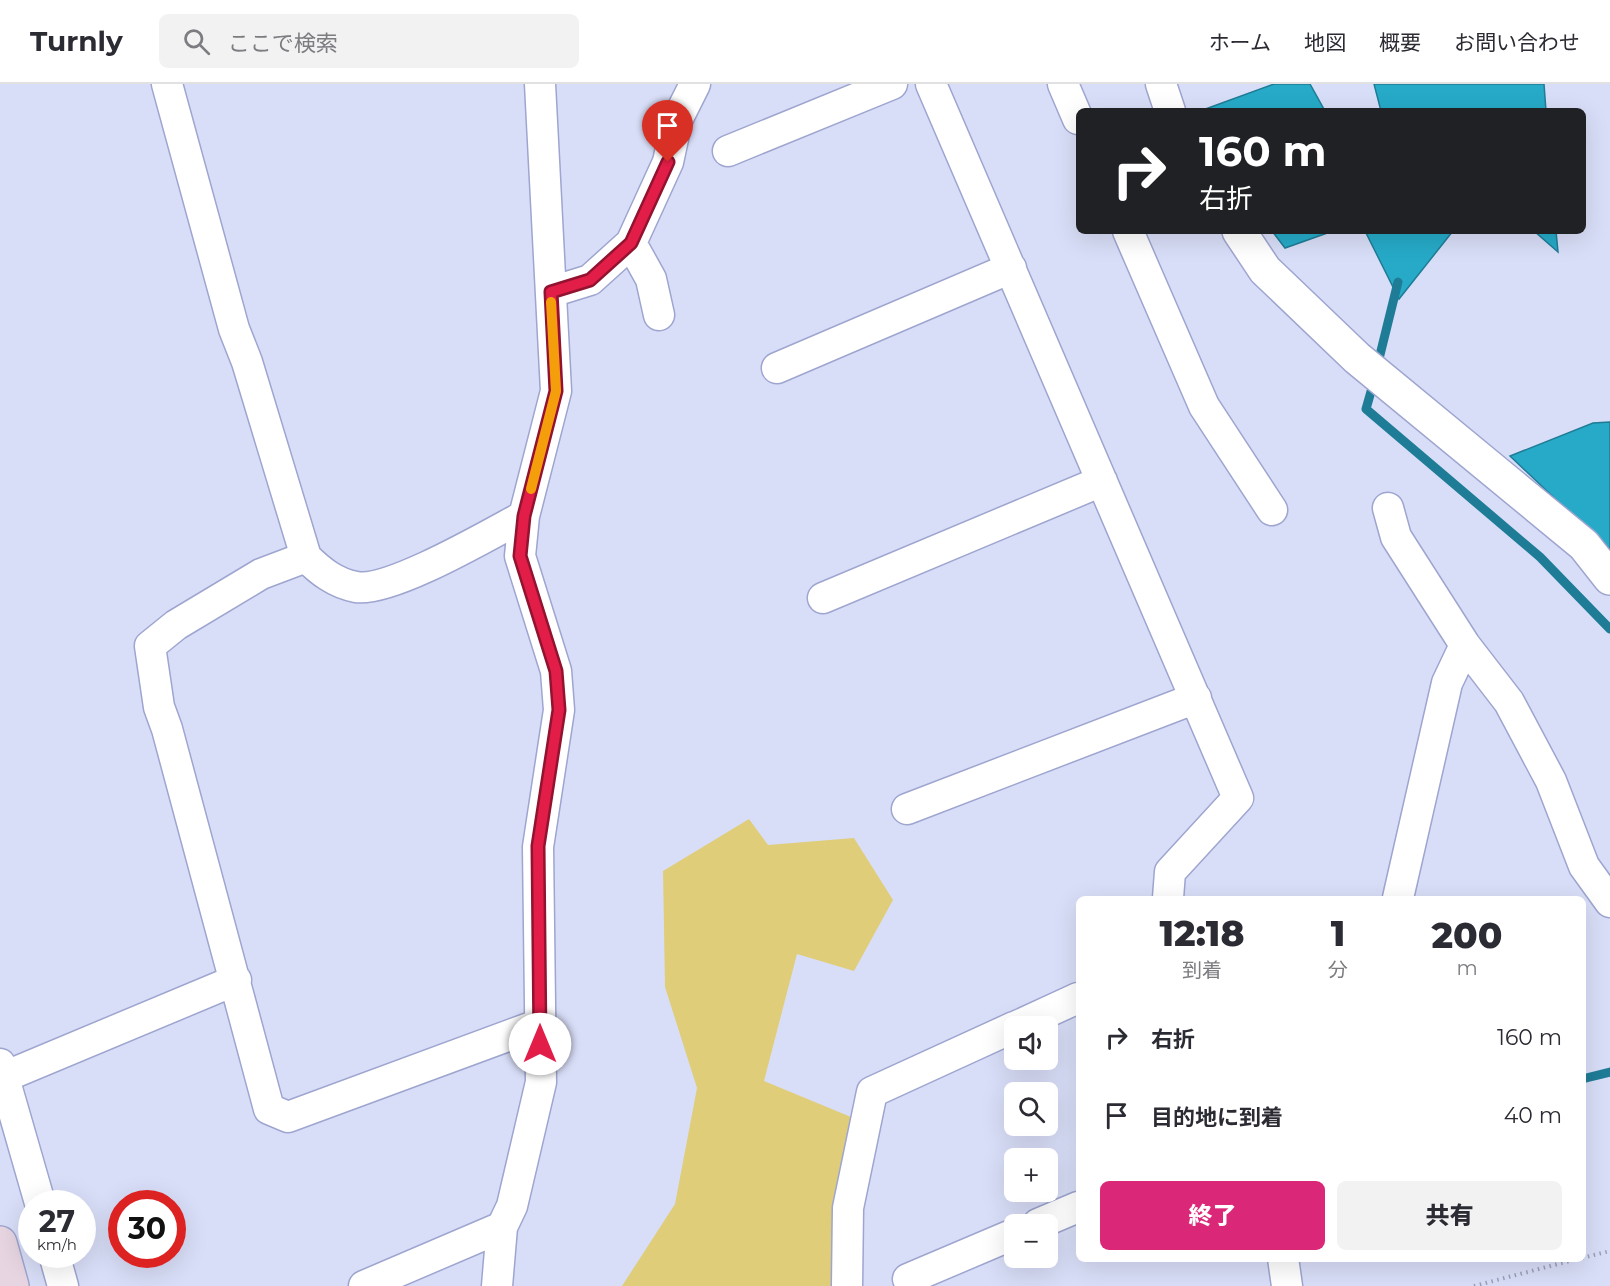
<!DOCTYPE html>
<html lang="ja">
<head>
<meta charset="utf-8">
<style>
	:root { --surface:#fff; --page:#f2f2f3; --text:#2b2b33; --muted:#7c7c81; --line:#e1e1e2; --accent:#db2777 }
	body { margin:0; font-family:Montserrat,"Noto Sans JP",sans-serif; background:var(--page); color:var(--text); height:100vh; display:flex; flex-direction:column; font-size:22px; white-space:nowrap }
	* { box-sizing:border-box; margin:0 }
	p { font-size:20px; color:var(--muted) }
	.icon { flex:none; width:33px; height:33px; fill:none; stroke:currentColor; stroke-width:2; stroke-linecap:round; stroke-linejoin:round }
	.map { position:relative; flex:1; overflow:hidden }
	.side { position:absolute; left:1076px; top:812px; width:510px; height:366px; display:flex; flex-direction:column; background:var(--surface); border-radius:9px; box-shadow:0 6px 24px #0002 }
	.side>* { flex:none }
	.banner { position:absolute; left:1076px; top:24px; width:510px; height:126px; border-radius:9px; box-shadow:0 6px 24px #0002; background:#202124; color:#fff; overflow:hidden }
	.controls { position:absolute; left:1004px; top:932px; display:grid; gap:12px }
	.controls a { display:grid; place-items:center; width:54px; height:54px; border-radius:9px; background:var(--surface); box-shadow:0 6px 24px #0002; font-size:30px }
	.speed { position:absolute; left:18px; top:1106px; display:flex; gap:12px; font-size:30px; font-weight:700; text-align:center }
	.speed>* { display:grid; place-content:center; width:78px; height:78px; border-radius:50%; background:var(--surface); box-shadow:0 6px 24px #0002; line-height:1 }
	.speed small { font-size:15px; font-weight:400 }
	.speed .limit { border:9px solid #d22; background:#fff; color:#111 }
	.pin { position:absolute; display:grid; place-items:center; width:51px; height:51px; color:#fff; margin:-62px -26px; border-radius:50% 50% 50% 0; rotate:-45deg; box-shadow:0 0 6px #0007 }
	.pin .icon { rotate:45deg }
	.me { position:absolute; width:66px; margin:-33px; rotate:0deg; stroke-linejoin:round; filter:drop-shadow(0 0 4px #0008) }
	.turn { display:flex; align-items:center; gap:21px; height:126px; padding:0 24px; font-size:27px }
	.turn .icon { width:78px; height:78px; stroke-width:2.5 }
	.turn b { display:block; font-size:42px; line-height:51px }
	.eta { display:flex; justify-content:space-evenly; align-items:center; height:102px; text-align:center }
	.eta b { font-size:36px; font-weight:800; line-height:42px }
	.cta { display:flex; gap:12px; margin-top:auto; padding:12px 24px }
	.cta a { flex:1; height:69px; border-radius:9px; background:var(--accent); color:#fff; font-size:24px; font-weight:800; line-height:69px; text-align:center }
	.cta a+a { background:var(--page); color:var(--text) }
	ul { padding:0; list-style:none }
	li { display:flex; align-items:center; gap:18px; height:78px; padding:0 24px }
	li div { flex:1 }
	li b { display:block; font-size:22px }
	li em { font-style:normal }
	header { display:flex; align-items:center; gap:36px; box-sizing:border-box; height:84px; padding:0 30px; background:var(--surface); border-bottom:2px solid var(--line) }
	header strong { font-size:28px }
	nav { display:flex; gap:33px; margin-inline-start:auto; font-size:21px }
	.search { width:420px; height:54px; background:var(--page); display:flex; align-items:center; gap:15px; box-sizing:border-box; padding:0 21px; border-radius:9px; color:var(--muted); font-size:22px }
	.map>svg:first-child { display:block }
</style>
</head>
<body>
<header>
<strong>Turnly</strong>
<div class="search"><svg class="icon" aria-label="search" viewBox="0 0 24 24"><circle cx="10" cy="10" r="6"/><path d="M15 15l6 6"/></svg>ここで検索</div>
<nav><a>ホーム</a><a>地図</a><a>概要</a><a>お問い合わせ</a></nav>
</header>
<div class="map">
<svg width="1610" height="1202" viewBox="0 0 1610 1202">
	<rect width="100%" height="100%" fill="#d9def8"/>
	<path fill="#dfcd7a" d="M749,735L768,761L854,754L893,816L854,887L797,870L764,997L851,1033L837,1111L834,1202H622L675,1120L697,1004L665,903L663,787Z"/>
	<path fill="#26aac8" stroke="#1f7c96" stroke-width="1.5" d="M1274,0H1310L1325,27H1200Z
		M1374,0H1544L1546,27H1381Z
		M1272,147H1333L1285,164Z
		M1365,147H1453L1399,215Z
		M1534,147H1556L1558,168Z
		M1610,338V467L1510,372L1593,339Z"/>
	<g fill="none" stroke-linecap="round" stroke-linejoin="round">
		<path stroke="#1f7c96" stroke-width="9" d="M1377,283L1398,198
			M1374,297L1366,325L1540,473L1610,545
			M1582,995L1610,988"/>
		<g stroke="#9ea5cf" stroke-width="33">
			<path id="minor" d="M167,0L234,245L247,278L306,473C320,487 335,499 356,503C390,509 490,450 524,432
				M931,0L1238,714L1170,788L1168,814
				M1063,0L1078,35
				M1161,0L1170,27
				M728,67L892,0
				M1128,147L1204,322L1272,426
				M631,159L651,195L659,231
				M551,208L590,196L631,159L668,78L677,36L695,0
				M777,284L1011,184
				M1388,424L1396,453L1465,561L1509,618L1551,697L1584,782L1610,818
				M306,473L261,490L176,541L150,562L159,623L167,645L269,1025L288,1033L540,940
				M823,514L1102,397
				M907,725L1196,614
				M1398,814L1447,599L1465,561
				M1017,942L1078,914
				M0,980L40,1119
				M4,993L236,896
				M1038,1140L1078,1123
				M54,1170L63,1202
				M1283,1174L1287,1202
				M908,1195L1014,1150
				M364,1202L502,1143L512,1122L541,998L538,763L559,626L556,587L520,472L524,432L556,307L540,0
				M497,1202L502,1143
				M847,1202L848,1124L872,1008L1014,943"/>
		</g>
		<g stroke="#9ea5cf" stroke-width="36">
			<path id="tertiary" d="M1239,147L1265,186L1357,274L1584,461L1610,494"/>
		</g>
		<g stroke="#9ea5cf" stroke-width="36">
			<path id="secondary" d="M0,1159L12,1202"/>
		</g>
		<path stroke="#9b9fb6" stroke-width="4" stroke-dasharray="1.5 4.5" stroke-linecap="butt" d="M1582,1174L1610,1167
			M1474,1202L1581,1174"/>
		<use href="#minor" stroke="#fff" stroke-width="30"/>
		<use href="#tertiary" stroke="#fff" stroke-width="33"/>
		<use href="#secondary" stroke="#e7d6e2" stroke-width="33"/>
	</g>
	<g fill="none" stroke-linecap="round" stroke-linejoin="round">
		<g stroke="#92132f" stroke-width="15">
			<path id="route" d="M540,960L538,762L559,626L556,587L520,472L524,432L556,307L551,208L590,196L631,159L668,78"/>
		</g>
		<use href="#route" stroke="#e11d48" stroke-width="10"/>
		<path stroke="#f59e0b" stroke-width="10" d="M531,405L556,307L551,218"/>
	</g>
</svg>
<div class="controls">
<a><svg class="icon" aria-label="sound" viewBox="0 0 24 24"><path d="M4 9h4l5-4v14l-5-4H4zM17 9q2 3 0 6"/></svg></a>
<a><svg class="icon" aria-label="search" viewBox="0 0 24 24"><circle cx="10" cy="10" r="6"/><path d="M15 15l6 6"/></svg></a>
<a>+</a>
<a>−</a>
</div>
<div class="speed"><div>27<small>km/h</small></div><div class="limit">30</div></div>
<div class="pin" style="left:668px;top:78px;background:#d93025"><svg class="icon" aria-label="arrive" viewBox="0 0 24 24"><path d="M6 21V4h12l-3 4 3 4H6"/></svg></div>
<svg class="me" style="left:540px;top:960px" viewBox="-20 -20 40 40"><circle r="19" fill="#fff"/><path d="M0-13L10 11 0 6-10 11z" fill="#e11d48"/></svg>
<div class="banner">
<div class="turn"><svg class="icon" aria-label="right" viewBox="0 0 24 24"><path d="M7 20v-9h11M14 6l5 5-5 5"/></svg><div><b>160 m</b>右折</div></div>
</div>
<section class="side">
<div class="eta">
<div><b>12:18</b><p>到着</p></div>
<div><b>1</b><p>分</p></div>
<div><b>200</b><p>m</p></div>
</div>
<ul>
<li><svg class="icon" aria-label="right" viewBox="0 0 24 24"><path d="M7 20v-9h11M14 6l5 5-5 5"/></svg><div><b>右折</b></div><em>160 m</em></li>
<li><svg class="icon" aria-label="arrive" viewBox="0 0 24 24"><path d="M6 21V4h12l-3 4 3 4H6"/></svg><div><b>目的地に到着</b></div><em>40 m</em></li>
</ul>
<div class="cta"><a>終了</a><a>共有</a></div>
</section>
</div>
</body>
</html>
